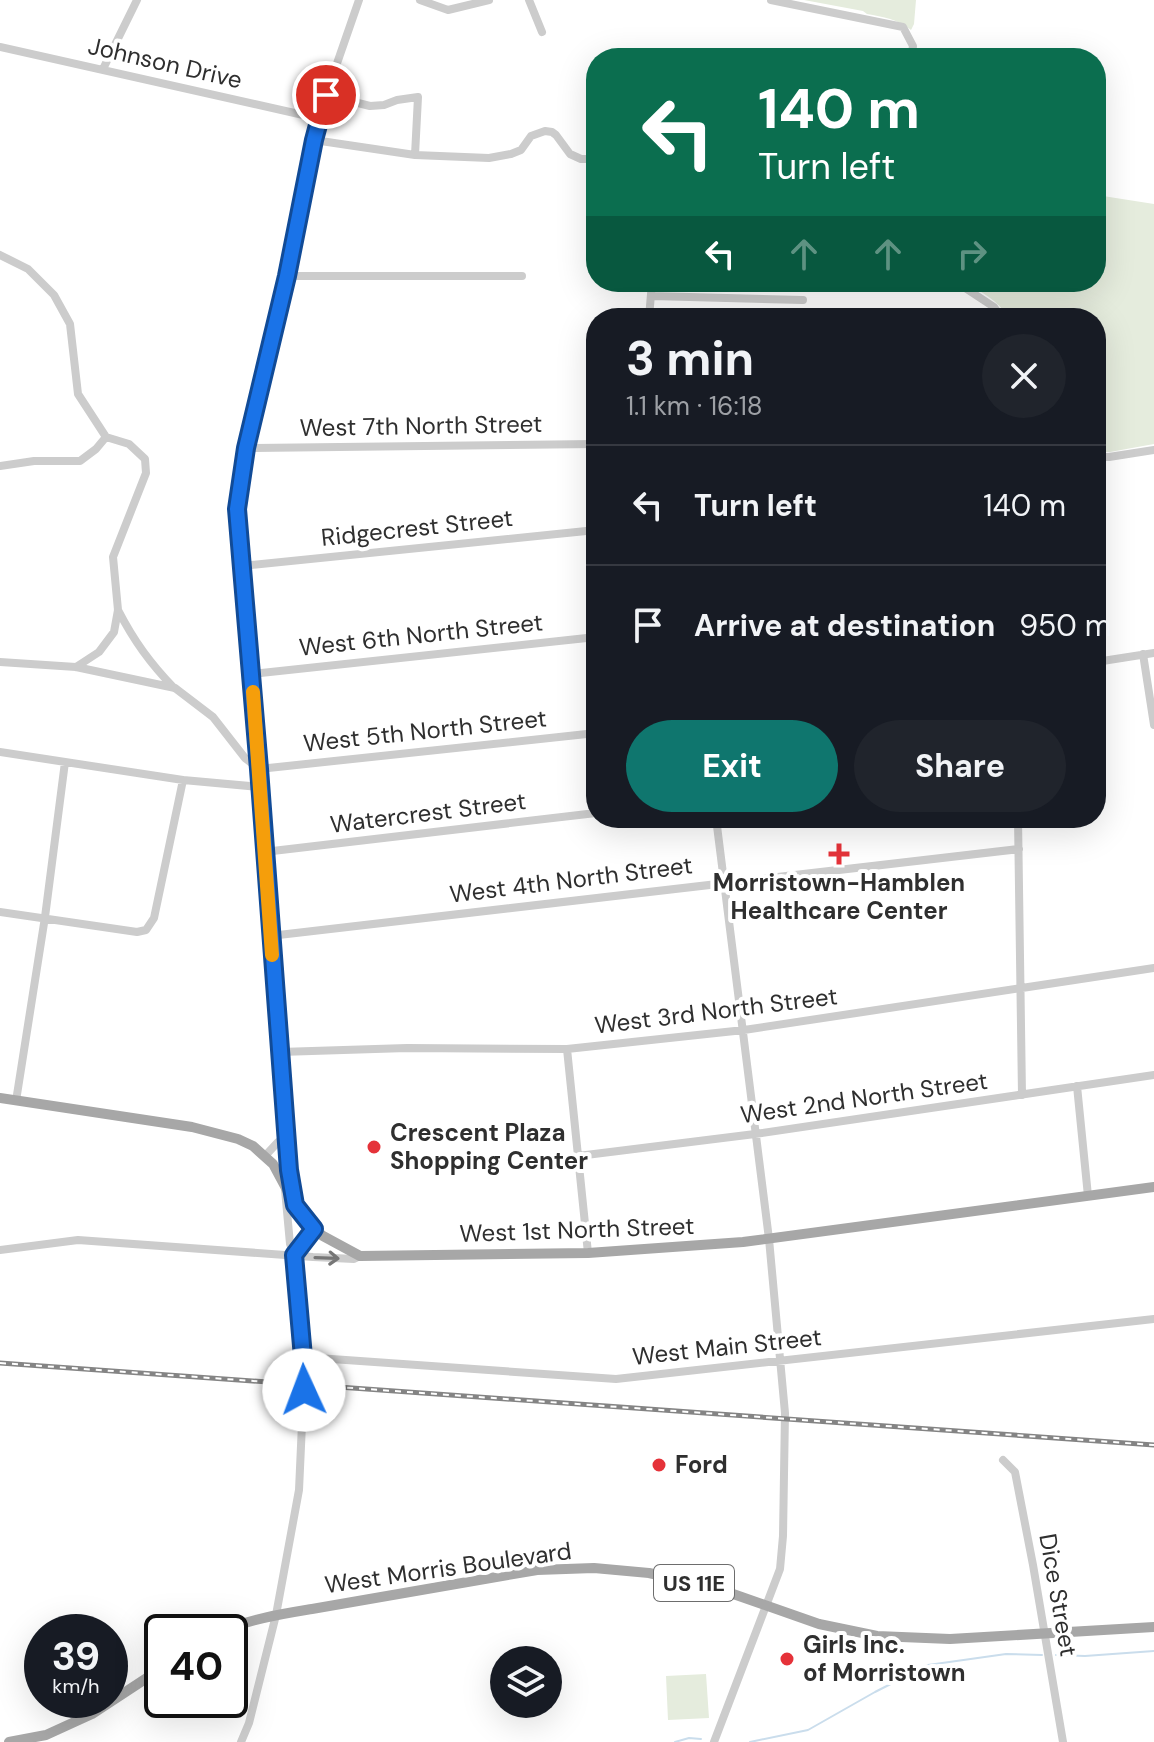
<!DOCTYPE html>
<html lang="en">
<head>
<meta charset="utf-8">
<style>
	:root { --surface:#171b24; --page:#20242c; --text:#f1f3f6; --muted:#9ea1a6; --line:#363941; --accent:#0f766e }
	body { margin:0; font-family:"DM Sans",sans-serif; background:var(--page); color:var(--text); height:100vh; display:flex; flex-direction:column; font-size:30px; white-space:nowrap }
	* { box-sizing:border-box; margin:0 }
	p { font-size:26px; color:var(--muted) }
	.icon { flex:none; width:44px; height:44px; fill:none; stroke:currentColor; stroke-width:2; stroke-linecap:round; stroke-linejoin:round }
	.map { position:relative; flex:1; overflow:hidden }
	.side { position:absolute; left:586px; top:308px; width:520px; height:520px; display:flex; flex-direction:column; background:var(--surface); border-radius:32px; box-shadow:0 8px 32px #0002 }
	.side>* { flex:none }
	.top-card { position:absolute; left:586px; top:48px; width:520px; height:244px; border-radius:32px; box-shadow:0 8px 32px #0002; background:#0b6e4f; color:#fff; overflow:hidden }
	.controls { position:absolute; left:490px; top:1646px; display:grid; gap:16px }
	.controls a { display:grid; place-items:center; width:72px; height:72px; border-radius:50%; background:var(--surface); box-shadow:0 8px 32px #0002; font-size:40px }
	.speed { position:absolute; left:24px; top:1614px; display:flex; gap:16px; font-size:40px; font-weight:700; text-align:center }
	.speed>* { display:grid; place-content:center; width:104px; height:104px; border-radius:50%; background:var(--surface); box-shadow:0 8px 32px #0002; line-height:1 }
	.speed small { font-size:20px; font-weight:400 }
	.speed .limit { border:4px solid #111; border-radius:12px; background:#fff; color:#111 }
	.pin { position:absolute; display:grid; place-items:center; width:68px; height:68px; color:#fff; margin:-34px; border:4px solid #fff; border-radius:50%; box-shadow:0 2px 8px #0007 }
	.me { position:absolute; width:88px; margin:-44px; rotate:358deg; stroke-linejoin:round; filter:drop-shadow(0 0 6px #0008) }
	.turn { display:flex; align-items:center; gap:28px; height:168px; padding:0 40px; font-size:36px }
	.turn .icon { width:104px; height:104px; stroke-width:2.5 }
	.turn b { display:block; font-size:56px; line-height:68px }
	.lanes { display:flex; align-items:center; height:76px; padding:0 40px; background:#0003; justify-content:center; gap:40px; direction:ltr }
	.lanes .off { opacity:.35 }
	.round { display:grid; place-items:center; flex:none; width:84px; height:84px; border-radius:42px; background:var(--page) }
	.head { display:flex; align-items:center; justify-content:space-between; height:136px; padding:0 40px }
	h1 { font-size:48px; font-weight:700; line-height:60px }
	.primary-button { display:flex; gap:16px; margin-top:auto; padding:16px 40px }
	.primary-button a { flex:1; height:92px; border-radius:48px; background:var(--accent); color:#fff; font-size:32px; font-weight:700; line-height:92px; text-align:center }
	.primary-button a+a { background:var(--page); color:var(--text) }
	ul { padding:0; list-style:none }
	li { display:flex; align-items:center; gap:24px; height:120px; padding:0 40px; border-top:2px solid var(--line) }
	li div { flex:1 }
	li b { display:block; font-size:30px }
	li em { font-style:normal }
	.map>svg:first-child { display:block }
</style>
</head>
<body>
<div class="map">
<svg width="1154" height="1742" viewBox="0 0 1154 1742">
	<rect width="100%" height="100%" fill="#fff"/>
	<path fill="#e5ecdd" d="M804,0H916L914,24L911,30C898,19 883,17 867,14L863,11Z
		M1096,188L1103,196L1154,204V444L1110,452H1096V318H1009C998,300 981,292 964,282H1096Z
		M706,1674L709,1718L668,1720L666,1676Z"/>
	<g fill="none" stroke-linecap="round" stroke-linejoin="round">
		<path stroke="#caddec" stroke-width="2" d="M1056,1655L1085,1656L1154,1651
			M675,1742L689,1738L701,1739
			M750,1742L808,1730L875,1692L928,1665L1006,1654L1042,1655"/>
		<path stroke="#ccc" stroke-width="8" d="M420,0L448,10L489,0
			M529,0L542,32
			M771,0L903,27L913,46L911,58
			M0,47L321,119
			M103,69L137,0
			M326,95L370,106L384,105L397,100L418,97L415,155
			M314,140L415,155L489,158L511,154L521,150L531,136L545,131L552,132L556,135L570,154L581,159H596
			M0,255L28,269L54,295L70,324L78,394L106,437L129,444L145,459L146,473L113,557L118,610L114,632L99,652L76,667
			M287,276H522
			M956,282L994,307L1002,318
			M652,296L803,300
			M649,318L652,282
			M246,448L596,444
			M1096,457H1109L1154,450
			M0,466L34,461H80L96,449L106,437
			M241,566L596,530
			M118,610C134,641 150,663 174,688
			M1143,654L1154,725
			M0,662L76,667L175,688L213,717L245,758L259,769
			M1096,662L1154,653
			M251,674L596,637
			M0,752L183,780L260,787
			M259,769L596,733
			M1018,818L1022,1095
			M264,852L596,813
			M0,912L137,932L146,930L154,918L183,780
			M270,936L1019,849
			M567,1049L588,1253
			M280,1052L407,1048L567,1049L744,1030L1154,968
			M1077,1086L1088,1196
			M16,1101L45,917L65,762
			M265,1156L278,1142L286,1139
			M578,1156L755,1134L1154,1075
			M293,1197L286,1139L259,769L237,509L246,448L287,276L314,140L326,95L359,0
			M0,1250L78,1240L313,1257L354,1259L360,1256
			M294,1255L314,1229
			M303,1357L616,1379L1154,1319
			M1003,1460L1015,1472L1033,1565L1063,1742
			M241,1742L249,1723L276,1615L299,1490L304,1380L294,1255L290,1244L285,1190
			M714,1742L780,1569L783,1536L785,1413L769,1239L716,818"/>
		<path stroke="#a7a7a7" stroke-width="10" d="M0,1098L192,1127L238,1139L253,1146L273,1164L295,1205L314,1229L323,1236L360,1256L588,1253L743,1242L1154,1187
			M221,1632C249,1619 282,1614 312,1609L537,1570L594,1568L649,1573L716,1588L819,1624L877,1636L950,1639L1154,1627
			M9,1742L46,1735L92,1714L162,1668"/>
		<g stroke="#848484" stroke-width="5">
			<path id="rail" d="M0,1363L1154,1445"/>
		</g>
		<use href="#rail" stroke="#fff" stroke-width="2" stroke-dasharray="6" stroke-linecap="butt"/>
	</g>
	<defs><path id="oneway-shaft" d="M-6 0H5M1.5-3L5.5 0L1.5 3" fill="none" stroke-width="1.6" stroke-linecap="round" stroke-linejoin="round" transform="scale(2)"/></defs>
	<use stroke="#767676" href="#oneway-shaft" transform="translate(327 1258) rotate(2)"/>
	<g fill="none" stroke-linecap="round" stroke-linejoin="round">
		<g stroke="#114b97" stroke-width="20">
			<path id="route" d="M304,1390L303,1357L294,1255L314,1229L295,1205L289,1170L259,769L237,509L246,448L287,276L314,140L326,95"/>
		</g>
		<use href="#route" stroke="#1a73e8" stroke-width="14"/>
		<path stroke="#f59e0b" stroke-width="14" d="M253,692L272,955"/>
	</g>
	<g fill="#e53239" stroke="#fff" stroke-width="3">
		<path d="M835 842h8v8h8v8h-8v8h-8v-8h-8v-8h8z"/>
		<circle cx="374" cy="1147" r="8"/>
		<circle cx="659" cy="1465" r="8"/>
		<circle cx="787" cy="1659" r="8"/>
	</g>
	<g text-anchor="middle" stroke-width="8" stroke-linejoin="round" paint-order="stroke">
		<rect fill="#fff" stroke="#6d6d6d" stroke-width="2" x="654" y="1565" width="80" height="36" rx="6"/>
		<g font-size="22" font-weight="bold" fill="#2f2f2f">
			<text x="694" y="1591">US 11E</text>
		</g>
		<g font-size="24" fill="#2f2f2f" stroke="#fff">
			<text transform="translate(165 63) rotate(13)" y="8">Johnson Drive</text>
			<text transform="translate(421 426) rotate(-1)" y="8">West 7th North Street</text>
			<text transform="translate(417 528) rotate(-6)" y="8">Ridgecrest Street</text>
			<text transform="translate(421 635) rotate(-6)" y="8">West 6th North Street</text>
			<text transform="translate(425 731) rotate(-6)" y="8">West 5th North Street</text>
			<text transform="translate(428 813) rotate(-7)" y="8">Watercrest Street</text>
			<text transform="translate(571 880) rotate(-7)" y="8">West 4th North Street</text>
			<text transform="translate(716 1011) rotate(-7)" y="8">West 3rd North Street</text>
			<text transform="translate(864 1098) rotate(-8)" y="8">West 2nd North Street</text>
			<text transform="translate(577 1230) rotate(-2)" y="8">West 1st North Street</text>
			<text transform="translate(727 1347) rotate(-6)" y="8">West Main Street</text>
			<text transform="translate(448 1568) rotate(-8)" y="8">West Morris Boulevard</text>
			<text transform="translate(1058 1595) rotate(80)" y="8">Dice Street</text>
		</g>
		<g font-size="24" font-weight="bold" fill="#2f2f2f" stroke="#fff" text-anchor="start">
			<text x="839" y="891" text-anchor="middle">Morristown-Hamblen<tspan x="839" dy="28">Healthcare Center</tspan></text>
			<text x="390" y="1141">Crescent Plaza<tspan x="390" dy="28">Shopping Center</tspan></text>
			<text x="675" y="1473">Ford</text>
			<text x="803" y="1653">Girls Inc.<tspan x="803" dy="28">of Morristown</tspan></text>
		</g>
	</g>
</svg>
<div class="controls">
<a><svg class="icon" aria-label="layers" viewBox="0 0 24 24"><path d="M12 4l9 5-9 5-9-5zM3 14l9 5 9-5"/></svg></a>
</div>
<div class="speed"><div>39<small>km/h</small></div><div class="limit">40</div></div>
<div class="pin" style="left:326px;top:95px;background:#d93025"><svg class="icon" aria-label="arrive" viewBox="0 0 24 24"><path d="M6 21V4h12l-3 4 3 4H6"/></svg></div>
<svg class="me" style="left:304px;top:1390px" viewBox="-20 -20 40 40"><circle r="19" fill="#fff"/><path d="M0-13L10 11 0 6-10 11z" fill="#1a73e8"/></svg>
<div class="top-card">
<div class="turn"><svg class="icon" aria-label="left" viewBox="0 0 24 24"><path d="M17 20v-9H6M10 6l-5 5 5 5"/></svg><div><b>140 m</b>Turn left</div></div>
<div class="lanes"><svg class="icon" aria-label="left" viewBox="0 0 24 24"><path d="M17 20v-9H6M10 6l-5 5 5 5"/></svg><svg class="icon off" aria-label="ahead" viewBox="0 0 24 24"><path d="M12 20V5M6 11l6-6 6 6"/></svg><svg class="icon off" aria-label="ahead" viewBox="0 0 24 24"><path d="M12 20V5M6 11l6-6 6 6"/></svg><svg class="icon off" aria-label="right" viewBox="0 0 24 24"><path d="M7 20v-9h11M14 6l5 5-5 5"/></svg></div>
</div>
<section class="side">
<div class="head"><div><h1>3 min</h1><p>1.1 km · 16:18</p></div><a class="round"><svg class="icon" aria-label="close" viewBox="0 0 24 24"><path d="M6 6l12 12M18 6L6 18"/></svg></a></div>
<ul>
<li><svg class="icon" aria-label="left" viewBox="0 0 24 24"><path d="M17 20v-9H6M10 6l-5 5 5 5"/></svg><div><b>Turn left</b></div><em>140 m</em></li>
<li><svg class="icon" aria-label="arrive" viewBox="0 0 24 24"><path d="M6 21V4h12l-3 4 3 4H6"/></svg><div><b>Arrive at destination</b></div><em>950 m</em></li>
</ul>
<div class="primary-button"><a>Exit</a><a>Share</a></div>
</section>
</div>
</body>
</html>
